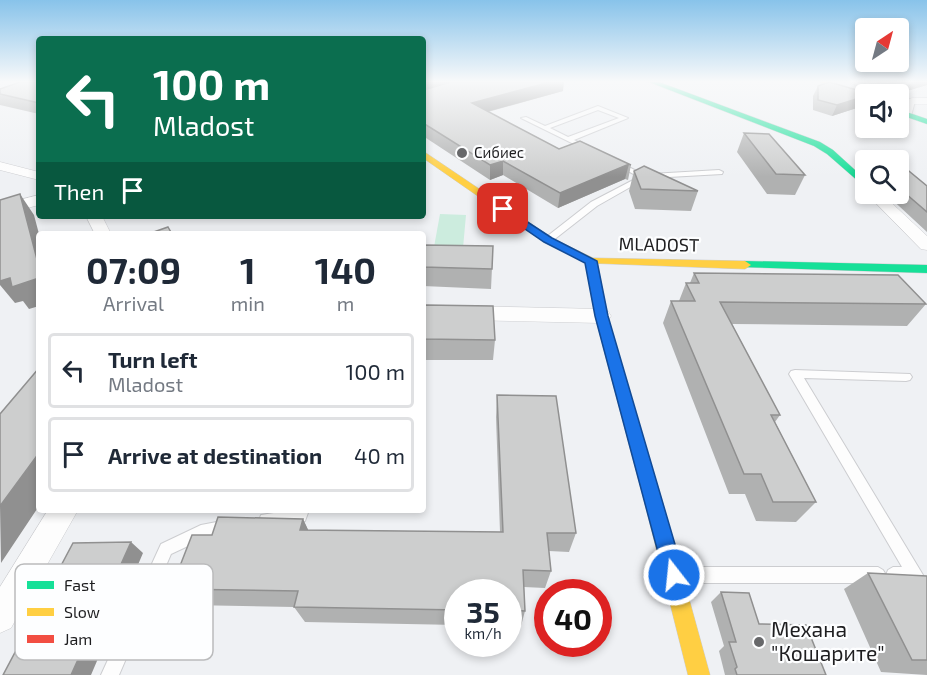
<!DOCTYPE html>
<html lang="en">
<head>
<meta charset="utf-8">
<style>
	:root { --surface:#fff; --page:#f2f2f3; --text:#1f2937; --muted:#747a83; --line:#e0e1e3 }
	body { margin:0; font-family:"Exo 2",sans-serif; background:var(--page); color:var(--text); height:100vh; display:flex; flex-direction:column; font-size:22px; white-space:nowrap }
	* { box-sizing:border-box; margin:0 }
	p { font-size:20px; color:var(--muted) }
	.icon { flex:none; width:33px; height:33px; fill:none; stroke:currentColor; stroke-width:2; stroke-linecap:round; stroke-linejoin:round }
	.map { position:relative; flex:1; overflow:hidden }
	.panel { position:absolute; left:36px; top:231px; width:390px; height:282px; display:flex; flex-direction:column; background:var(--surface); border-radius:6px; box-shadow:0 3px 9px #0003 }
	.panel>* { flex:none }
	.top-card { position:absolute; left:36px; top:36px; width:390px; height:183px; border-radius:6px; box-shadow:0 3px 9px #0003; background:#0b6e4f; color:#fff; overflow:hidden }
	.needle { width:39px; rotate:36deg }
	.tools { position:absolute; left:855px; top:18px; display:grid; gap:12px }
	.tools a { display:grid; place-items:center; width:54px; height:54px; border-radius:6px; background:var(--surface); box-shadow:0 3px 9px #0003; font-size:30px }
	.speed { position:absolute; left:444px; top:579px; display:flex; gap:12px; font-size:30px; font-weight:700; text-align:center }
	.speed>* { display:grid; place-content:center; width:78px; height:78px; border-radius:50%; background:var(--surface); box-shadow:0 3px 9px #0003; line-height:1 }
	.speed small { font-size:15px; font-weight:400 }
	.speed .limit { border:9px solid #d22; background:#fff; color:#111 }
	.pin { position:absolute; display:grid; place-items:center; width:51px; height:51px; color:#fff; margin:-26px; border-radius:12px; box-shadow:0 3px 9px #0006 }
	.me { position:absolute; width:66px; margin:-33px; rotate:344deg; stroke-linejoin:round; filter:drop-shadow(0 0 4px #0008) }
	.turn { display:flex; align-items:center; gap:21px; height:126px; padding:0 18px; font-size:27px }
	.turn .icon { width:78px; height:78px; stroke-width:2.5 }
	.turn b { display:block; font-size:42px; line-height:51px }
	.then { display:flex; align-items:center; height:57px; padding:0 18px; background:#0003; gap:12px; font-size:22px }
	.eta { display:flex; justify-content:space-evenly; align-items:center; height:102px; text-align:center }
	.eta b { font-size:36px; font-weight:700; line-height:42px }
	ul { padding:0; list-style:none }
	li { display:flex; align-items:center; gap:18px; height:75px; margin:0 12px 9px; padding:0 6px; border:3px solid var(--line); border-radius:6px }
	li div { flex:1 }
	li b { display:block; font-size:22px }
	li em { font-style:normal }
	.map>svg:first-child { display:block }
</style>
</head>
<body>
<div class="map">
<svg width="927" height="675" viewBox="0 0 927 675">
	<rect width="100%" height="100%" fill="#eff1f4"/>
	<path fill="#ccecde" d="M440,214L466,215L463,248L434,247Z"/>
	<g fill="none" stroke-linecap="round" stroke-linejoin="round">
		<g stroke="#cccdd0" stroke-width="2">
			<path id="lane" d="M857,82L892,93L893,94H886L851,83Z
				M898,95L915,101L911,116L906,115L909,102L898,99Z
				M598,106L628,118L574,140L588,147V149L586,150L521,118L526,117L545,126ZM598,110L619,118L568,137L550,128Z
				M617,163H621L648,177L597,206L551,242H545V238L591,202L639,177L617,165Z
				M719,170L723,172L722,174L651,178L647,176L651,174Z
				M795,370L910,374L912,377L910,380L906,381L804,378L920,570L923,575L920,580C911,584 897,584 888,580L886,575L883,580L878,583H680L675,580L672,575L675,570L680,567H878L883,570L886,575L888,570L893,567H902L789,374L791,371Z
				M293,510H309L305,521L266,527L261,525L259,520L261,515Z
				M227,520L232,522L234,527L232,532L203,539L171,554L119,675H101L161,544L201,525Z"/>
		</g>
		<g stroke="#cccdd0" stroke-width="1">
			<path id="street" d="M927,98V104H912L906,101L912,98Z
				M0,162L39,172V180L0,170Z
				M867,194H882L927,236V250L921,249Z
				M39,195V205L0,215V205Z
				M86,216H102L111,234H95Z
				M423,305L601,309L608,311L611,316L608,321L601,323L423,319Z
				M48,510H78L11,628L0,633V587Z"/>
		</g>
		<g stroke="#cccdd0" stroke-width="1">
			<path id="fast" d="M649,82H659L820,142L833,150L866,180V188L827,154L814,146Z
				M898,109L927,119V124L898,114Z
				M745,261L927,265V273L741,267L739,265Z"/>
		</g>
		<g stroke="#cccdd0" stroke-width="1">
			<path id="slow" d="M820,82H830L866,95V100Z
				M423,151L552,238L593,258L745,261L751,265L745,269L587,263L544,242L423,158Z
				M654,496L660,498L663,504L710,675H688L645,504L648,498Z"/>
		</g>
		<g stroke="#cccdd0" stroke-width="1">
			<path id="jam" d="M591,258L597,261L607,316L663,504L660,510L654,512L648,510L645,504L595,316L585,261Z"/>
		</g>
		<use href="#lane" fill="#fdfdfd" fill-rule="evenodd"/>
		<use href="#street" fill="#fdfdfd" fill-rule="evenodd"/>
		<use href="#fast" fill="#16e098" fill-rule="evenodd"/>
		<use href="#slow" fill="#ffcf43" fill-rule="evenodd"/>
		<use href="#jam" fill="#f24e42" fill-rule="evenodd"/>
	</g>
	<path fill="#b0b1b1" d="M39,82V114L0,105V89Z
		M423,82L563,91L488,112L559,149L580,141L631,165L628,180L625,179L558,208L503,175L490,180L423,136Z
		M868,82H927V85L897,94L894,92L892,94H866V105L832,116L813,110V96L818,86L870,94L874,86H875L868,83Z
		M744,133L805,175L795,195L767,194L737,152Z
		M898,162L927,186V232L886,194H898Z
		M634,171L698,191L691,211L635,209L629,191Z
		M423,245L493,246L491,289L423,286Z
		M694,273L926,304L907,326L732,324L780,415L775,422L816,502L796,522L756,521L745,494H729L663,323L671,301H679L686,283H690Z
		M423,305L495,340L493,360H423Z
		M497,395L576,533L569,552L549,551L551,571L545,588L524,587L525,611L521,626H508V592H458V625L305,622L294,607L189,605L171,589L212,535L303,519L308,530L500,532L496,417Z
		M868,573L927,576V675L881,672L844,589Z
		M721,592L759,624L826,675H725L719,651L724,646L711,602Z"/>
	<path fill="#909090" d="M423,82H460L423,92Z
		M550,82H564L563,91L471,116L472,103Z
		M917,82H927V85L896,94L900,88Z
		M897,86L892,94H871Z
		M866,96V105L832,116L837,105Z
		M503,161V175L490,180V165Z
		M629,164L625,179L558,208L560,193Z
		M20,194L34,215L39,234V267Z
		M10,278H39V306L29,309L23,301L15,303L0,285V281Z
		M39,453V506L1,563L0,506Z
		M303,519L312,538L300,530Z
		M131,542L143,553L91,675H71Z"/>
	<path fill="#cdcece" stroke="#909090" stroke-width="1.5" d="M20,82H39V103L0,94V89Z
		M451,82H550L472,103L559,149L580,141L631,165L629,164L560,193L503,161L490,165L423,123V90Z
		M829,82L871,94L874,92V86L879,84L878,82L897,86L871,94H866V96L837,105L818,100V86Z
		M890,82H917L900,88L898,85Z
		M744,133L769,134L805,175L776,174Z
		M898,162L927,186V212L898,187Z
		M644,166L698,191L641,189L634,171Z
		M20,194L39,267V278L12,287L10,278L0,281V200Z
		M168,227L172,234H148Z
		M423,245L493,246L492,269L423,267Z
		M694,273L898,275L926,304L720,302L780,415H771L816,502H773L761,474H744L671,301H695L686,283H699Z
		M423,305L493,306L495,340L423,339Z
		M39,368V453L0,506V414Z
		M497,395L556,396L576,533H547L551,571L523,570L525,611L508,610V592H458V610L294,607L298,591L171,589L192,535H212L218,517L303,519L300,530L503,532Z
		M131,542L71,675H3L73,543Z
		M868,573L927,576V660H912Z
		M721,592L749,593L759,624L806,625L826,675H737L735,669L737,667L729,642H736Z"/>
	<linearGradient id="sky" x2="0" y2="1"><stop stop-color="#88c3ea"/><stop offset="0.46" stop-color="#f8f9fa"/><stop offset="1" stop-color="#f8f9fa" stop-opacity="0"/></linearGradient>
	<rect width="927" height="177" fill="url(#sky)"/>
	<path fill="#1a73e8" stroke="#114b97" stroke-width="1.5" d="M503,206L552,238L597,261L608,316L684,575L681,582L674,585L667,582L664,575L595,316L585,263L544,242L500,212V207Z"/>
	<g fill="#67686a" stroke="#fdfeff" stroke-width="2">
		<circle cx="462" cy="153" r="6"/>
		<circle cx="759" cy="642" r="6"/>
	</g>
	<g text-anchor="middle" stroke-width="4.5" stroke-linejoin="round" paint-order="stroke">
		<g font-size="15" fill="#1e1e20" stroke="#fdfeff" text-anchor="start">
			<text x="474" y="158">Сибиес</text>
		</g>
		<g font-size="18" fill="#1e1e20" stroke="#fdfeff">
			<text transform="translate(659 245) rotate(1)" y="6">MLADOST</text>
		</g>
		<g font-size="21" fill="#1e1e20" stroke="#fdfeff" text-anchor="start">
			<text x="771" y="637">Механа<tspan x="771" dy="24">"Кошарите"</tspan></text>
		</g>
	</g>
	<rect x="15" y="564" width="198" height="96" rx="9" fill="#fdfeff" stroke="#babbbc" stroke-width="1.5"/>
	<rect x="27" y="581" width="27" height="8" fill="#16e098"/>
	<rect x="27" y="608" width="27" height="8" fill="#ffcf43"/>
	<rect x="27" y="635" width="27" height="8" fill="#f24e42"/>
	<g font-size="16" fill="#1e1e20">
		<text x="64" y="591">Fast</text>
		<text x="64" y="618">Slow</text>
		<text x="64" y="645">Jam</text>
	</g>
</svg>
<div class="tools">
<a><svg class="needle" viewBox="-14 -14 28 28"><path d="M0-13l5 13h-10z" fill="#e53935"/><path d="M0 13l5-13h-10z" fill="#747a83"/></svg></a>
<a><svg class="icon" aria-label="sound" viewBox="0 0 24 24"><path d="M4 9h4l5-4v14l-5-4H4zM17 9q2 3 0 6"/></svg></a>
<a><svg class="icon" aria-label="search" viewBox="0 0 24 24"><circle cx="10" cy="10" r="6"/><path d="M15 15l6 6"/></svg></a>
</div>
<div class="speed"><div>35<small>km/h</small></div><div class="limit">40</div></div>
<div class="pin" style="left:503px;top:209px;background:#d93025"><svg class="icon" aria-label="arrive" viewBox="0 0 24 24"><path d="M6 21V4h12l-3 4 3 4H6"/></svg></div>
<svg class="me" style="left:674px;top:575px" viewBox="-20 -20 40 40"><circle r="17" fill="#1a73e8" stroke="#fff" stroke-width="3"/><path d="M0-11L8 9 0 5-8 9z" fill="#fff"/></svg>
<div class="top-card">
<div class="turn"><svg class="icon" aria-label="left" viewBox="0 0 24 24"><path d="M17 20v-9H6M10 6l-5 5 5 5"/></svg><div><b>100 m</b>Mladost</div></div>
<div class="then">Then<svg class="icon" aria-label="arrive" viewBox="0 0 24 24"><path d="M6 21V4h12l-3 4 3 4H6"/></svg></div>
</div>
<section class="panel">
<div class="eta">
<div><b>07:09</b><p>Arrival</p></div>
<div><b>1</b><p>min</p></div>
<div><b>140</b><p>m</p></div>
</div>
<ul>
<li><svg class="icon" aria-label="left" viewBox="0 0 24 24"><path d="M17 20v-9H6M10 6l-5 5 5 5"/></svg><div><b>Turn left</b><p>Mladost</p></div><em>100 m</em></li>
<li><svg class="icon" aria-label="arrive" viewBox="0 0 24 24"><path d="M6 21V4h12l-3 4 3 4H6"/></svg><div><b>Arrive at destination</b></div><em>40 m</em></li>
</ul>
</section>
</div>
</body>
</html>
